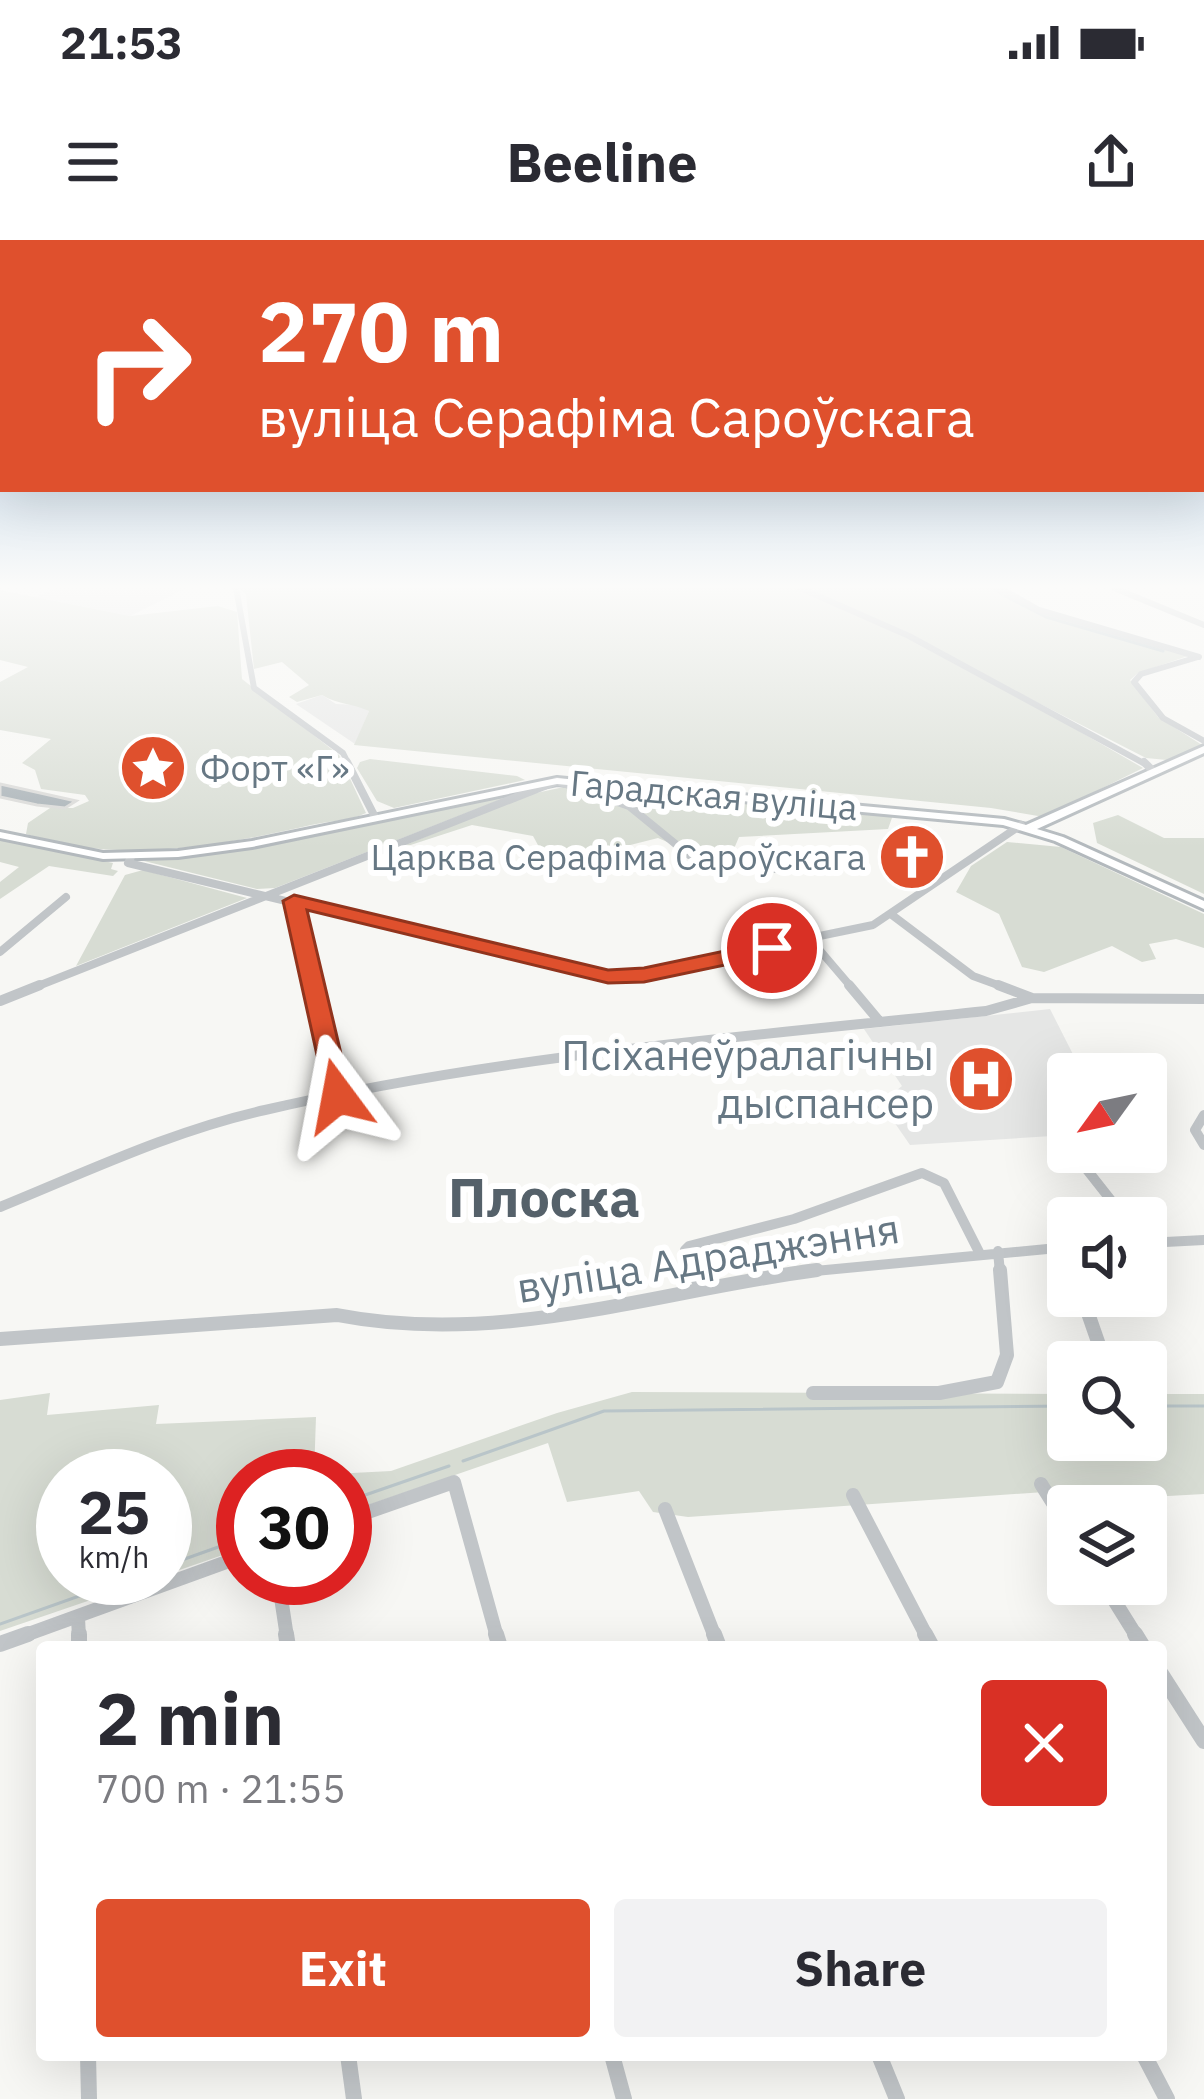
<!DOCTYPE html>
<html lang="en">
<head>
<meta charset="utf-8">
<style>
	:root { --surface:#fff; --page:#f2f2f3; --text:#2b2b33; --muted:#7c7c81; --accent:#df502d }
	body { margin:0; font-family:"IBM Plex Sans",sans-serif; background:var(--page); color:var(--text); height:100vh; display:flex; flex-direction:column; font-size:45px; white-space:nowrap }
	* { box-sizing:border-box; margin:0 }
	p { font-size:39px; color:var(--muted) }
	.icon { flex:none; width:66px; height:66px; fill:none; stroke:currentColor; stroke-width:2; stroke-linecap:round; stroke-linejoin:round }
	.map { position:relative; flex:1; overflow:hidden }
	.side { position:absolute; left:36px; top:1401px; width:1131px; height:420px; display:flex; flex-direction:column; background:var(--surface); border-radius:12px; box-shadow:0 12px 48px #0002 }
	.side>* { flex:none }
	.hud { position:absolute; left:0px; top:0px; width:1206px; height:252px; box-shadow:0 12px 48px #0002; background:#df502d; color:#fff; overflow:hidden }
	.needle { width:78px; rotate:237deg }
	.controls { position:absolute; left:1047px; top:813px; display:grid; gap:24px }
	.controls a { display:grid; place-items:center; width:120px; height:120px; border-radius:12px; background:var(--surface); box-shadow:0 12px 48px #0002; font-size:60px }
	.speed { position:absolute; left:36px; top:1209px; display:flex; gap:24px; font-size:60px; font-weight:700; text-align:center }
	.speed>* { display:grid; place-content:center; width:156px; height:156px; border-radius:50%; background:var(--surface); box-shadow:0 12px 48px #0002; line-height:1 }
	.speed small { font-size:30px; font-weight:400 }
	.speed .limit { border:18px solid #d22; background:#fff; color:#111 }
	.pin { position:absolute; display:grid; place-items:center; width:102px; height:102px; color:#fff; margin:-51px; border:6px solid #fff; border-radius:50%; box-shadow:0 3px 12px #0007 }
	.me { position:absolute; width:132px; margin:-66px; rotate:347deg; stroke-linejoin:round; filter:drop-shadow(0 0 9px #0008) }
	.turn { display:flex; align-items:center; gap:42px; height:252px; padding:0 60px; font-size:54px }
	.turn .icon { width:156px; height:156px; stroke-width:2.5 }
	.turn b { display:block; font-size:84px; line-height:102px }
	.round { display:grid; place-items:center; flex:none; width:126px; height:126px; border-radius:12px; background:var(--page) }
	.overview { display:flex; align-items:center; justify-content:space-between; height:204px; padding:0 60px }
	h1 { font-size:72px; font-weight:800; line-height:90px }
	.action { display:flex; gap:24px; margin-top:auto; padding:24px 60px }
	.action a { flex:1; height:138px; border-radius:12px; background:var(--accent); color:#fff; font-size:48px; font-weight:800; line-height:138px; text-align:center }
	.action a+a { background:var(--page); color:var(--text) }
	.status { display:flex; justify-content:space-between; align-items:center; height:84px; padding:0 60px; background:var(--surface); direction:ltr }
	.status svg { height:33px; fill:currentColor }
	header { display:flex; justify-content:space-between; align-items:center; height:156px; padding:0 60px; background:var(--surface); font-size:54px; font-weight:800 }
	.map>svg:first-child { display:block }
</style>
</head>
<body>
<div class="status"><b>21:53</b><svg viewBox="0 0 49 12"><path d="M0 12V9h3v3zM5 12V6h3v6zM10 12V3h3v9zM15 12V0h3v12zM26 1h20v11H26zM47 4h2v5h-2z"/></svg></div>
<header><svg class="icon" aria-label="menu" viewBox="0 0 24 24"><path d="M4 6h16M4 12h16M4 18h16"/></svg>Beeline<svg class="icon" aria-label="share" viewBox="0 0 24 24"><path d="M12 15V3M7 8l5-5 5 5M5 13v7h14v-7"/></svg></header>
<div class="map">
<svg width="1204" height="1859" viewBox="0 0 1204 1859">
	<rect width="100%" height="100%" fill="#f7f7f4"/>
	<path fill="#e5e6e5" d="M57,348H187L130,376L35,357Z
		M322,455L336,464L358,465L369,471L355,504L296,464Z
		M1050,769L1083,834H1068V895L910,905L881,863L902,846L864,789Z"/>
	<path fill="#d7dcd3" d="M240,348H796L861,376L802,348H996L1037,371L1188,416L1138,433L1130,440L1158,477L1202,505L1167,520L1146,518L966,426L1143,528L1044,577L991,568L354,505L369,471C352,463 338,465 322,455L297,462L289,457L309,445L282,422L254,429L246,355Z
		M0,350L130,376L218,366L237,372L242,439L339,515L366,573C349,581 329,581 311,585C219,606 118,625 26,594L28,583L50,568H73L89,561L85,555L41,549L35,530L22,523L51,499L0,490V442L28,427L0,420Z
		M370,519L517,536L525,540L394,568L377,561L357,528L360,522Z
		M573,545H607L893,575L888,589L739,597L733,611L693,613L658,598L563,622L544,616L533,596L472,585L386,613L527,555Z
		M506,552L510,554L507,557L275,648L257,649L144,621Z
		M1118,575L1164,598H1204V654L1097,603L1093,583Z
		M0,599L113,623L111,629L118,631L113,636L49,626L0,659V642L19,627L0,622Z
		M1007,602L1061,607L1204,674V708L1176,699L1149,704L1156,719L1142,722L1112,706L1044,732L1022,727L999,674L956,652L971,626Z
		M143,630L247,658L76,726L125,635Z
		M632,1152L1068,1154V1200H1146V1154H1204V1254L1150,1257L1116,1247L688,1277L653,1272L639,1251L567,1262L548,1203L345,1273V1236H243V1308L165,1335V1236H63V1338H155L0,1391V1160L50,1153L47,1175L159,1165L156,1184L316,1177L314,1235L391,1231L557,1173Z"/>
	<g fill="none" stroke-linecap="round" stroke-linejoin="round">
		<path stroke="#b9c5c9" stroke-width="3" d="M992,348L1002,354
			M1005,356L1046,377L1163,411
			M1146,1166H1204
			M463,1221L604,1171L1068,1166
			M345,1262L449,1226
			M165,1326L238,1300
			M0,1384L130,1338"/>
	</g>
	<path fill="#a7b0b5" stroke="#d9d9d7" stroke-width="3" d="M0,544L76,561L65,568L37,565L0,557Z"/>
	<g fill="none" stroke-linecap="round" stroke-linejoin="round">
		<g stroke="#b3b9bd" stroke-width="6">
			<path id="secondary" d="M1204,506V513L1037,589L1063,597L1204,661V669L1055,601L1003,585L557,544L252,607L178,617L103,619L0,598V592L103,613L178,611L252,601L557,538L1004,579L1026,585Z"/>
		</g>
		<path stroke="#c1c5c8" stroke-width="6" d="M236,348L254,448L343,513L349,525
			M800,348L909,396L1147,525
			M1000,348L1039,370L1199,417
			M1114,348L1204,385
			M1198,417L1141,434L1134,442L1163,478L1204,501"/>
		<path stroke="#c1c5c8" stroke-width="8" d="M347,522L375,577
			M1144,522L1151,529
			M779,611L788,625L775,629L752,613Z
			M131,617L128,623L585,733L620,737L873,685L1021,585
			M294,661L314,748
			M892,675L973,736L1006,748
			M811,700L852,748
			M0,712L66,657
			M33,748L557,541L629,566L689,615L752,613"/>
		<path stroke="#c1c5c8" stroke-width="10" d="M313,745L339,856
			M849,745L880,782
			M998,745L1032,758
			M0,761L40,745
			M1204,875L1195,890L1204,905
			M1073,912L1125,978
			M0,967C86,932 174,890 265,870C501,815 745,797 986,771L1032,758L1204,759
			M1146,1003L1204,1000
			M998,1011L1000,1033
			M695,1033L685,1010L689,1006L794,979L922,933L944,943L979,1012
			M794,1033L1068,1007"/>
		<path stroke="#c1c5c8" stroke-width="14" d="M694,1030L701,1047
			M1082,1056L1105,1122
			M0,1099L337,1075C502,1107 656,1051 817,1030
			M813,1153H939L997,1142L1007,1115L1000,1030
			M1041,1244L1068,1287
			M853,1255L927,1397
			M665,1269L715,1397
			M345,1280L454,1242L497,1397
			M278,1338L287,1397
			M1104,1344L1137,1397
			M78,1378L79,1397
			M20,1397L243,1316"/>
		<path stroke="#c1c5c8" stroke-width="16" d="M79,1394V1407
			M286,1394L288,1407
			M496,1394L500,1407
			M714,1394L719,1407
			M925,1394L932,1407
			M1135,1394L1143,1407
			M0,1404L28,1394
			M1161,1434L1204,1501
			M88,1815L89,1859
			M348,1815L354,1859
			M612,1815L624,1859
			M879,1815L897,1859
			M1144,1815L1167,1859"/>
		<use href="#secondary" fill="#fff" fill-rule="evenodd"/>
	</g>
	<linearGradient id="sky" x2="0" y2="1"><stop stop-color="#95bbdc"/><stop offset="0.57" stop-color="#fbfbfa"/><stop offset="1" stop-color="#fbfbfa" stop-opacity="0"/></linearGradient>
	<rect width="1204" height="608" fill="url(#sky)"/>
	<path fill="#df502d" stroke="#91341d" stroke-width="3" d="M294,655L608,730L644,728L772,701L783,708L772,715L644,742L608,743L307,670L351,856L338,865L326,856L283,661Z"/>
	<defs>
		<g id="sight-disc" transform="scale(3.45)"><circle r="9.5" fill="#df502d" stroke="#fff"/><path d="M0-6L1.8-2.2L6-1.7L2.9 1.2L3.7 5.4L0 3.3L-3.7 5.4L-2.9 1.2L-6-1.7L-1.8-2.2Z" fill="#fff"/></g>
		<g id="church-disc" transform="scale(3.45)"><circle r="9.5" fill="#df502d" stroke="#fff"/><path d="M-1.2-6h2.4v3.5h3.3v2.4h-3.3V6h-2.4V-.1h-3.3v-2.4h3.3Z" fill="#fff"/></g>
		<g id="hospital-disc" transform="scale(3.45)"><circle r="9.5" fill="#df502d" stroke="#fff"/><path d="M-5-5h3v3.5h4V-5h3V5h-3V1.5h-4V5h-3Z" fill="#fff"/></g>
	</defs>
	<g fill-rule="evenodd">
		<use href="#sight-disc" x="153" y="528"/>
		<use href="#church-disc" x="912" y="617"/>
		<use href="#hospital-disc" x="981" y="839"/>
	</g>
	<g text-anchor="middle" stroke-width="12" stroke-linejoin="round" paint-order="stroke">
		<g font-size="36" fill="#677884" stroke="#fff" text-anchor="start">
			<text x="200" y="541">Форт «Г»</text>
			<text x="866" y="630" text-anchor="end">Царква Серафіма Сароўскага</text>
		</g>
		<g font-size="36" fill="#677884" stroke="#fff">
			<text transform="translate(714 555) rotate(5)" y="13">Гарадская вуліца</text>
		</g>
		<g font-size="42" fill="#677884" stroke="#fff" text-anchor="end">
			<text x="934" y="830">Псіханеўралагічны<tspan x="934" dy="48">дыспансер</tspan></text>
		</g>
		<g font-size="42" fill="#677884" stroke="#fff">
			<text transform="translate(708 1018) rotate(-9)" y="15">вуліца Адраджэння</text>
		</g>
		<g font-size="54" font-weight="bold" fill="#55616a" stroke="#fff">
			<text x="544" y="977">Плоска</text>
		</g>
	</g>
</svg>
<div class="controls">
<a><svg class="needle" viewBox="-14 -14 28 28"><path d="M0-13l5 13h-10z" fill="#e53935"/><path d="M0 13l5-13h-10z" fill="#7c7c81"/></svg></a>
<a><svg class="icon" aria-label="sound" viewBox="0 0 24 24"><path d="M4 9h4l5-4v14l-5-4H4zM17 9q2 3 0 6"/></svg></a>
<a><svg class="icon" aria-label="search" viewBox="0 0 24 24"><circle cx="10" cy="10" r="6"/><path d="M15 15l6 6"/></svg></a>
<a><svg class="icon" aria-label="layers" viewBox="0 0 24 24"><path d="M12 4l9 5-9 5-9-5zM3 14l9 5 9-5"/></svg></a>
</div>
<div class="speed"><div>25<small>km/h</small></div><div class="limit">30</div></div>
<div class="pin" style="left:772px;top:708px;background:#d93025"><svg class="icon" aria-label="arrive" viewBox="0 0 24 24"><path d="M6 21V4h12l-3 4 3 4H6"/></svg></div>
<svg class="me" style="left:338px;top:856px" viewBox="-20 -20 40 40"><path d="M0-17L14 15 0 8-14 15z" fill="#df502d" stroke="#fff" stroke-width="4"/></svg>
<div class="hud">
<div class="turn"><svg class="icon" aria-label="right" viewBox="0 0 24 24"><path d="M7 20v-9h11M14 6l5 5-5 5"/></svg><div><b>270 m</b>вуліца Серафіма Сароўскага</div></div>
</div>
<section class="side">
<div class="overview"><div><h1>2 min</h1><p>700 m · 21:55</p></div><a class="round" style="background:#d93025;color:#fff"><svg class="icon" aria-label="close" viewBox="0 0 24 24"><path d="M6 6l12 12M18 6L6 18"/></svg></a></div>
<div class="action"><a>Exit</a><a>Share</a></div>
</section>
</div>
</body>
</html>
